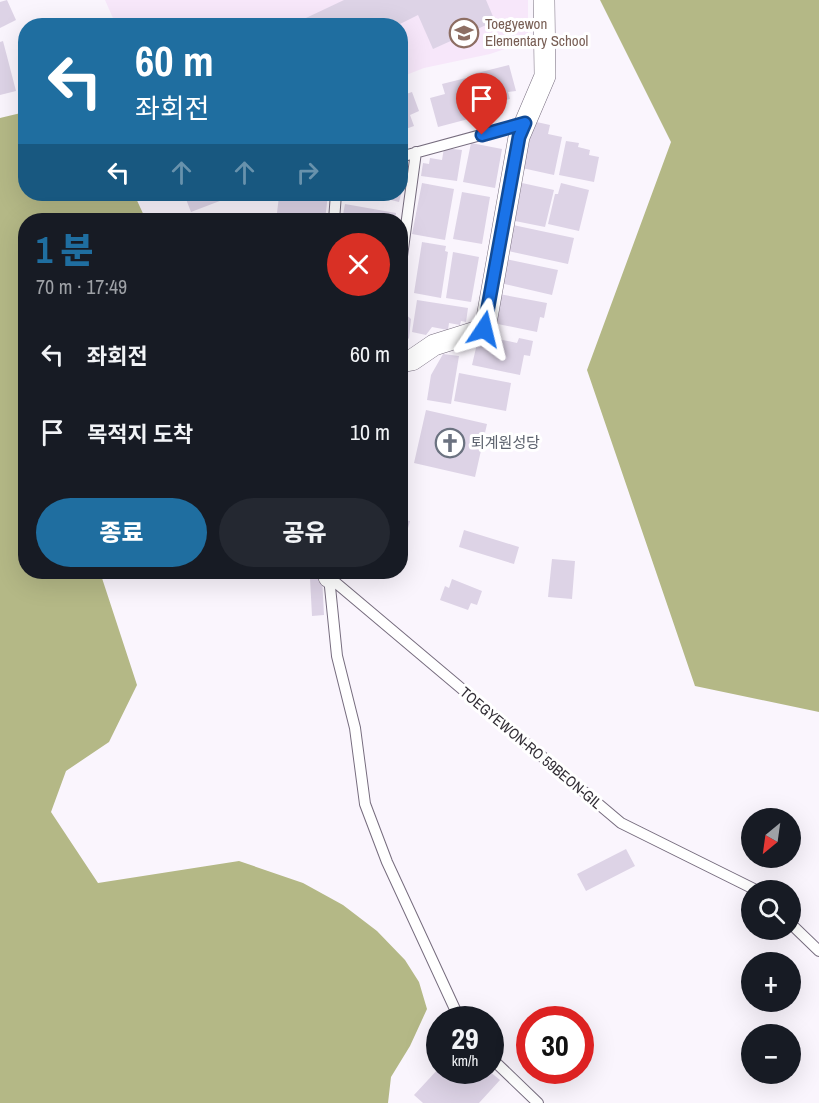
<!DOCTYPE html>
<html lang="ko">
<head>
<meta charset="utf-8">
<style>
	:root { --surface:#171b24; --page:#242831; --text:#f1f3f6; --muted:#9ea1a6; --accent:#1f6ea0 }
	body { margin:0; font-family:"Archivo Narrow","Noto Sans KR",sans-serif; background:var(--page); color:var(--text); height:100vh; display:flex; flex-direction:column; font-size:22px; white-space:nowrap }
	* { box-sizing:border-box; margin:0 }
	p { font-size:20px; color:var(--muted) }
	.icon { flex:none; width:33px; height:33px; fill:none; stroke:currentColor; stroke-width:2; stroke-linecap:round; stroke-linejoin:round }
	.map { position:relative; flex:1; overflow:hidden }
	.panel { position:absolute; left:18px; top:213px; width:390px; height:366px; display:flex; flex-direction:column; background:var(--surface); border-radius:24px; box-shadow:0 6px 24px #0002 }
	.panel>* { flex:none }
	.top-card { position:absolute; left:18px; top:18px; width:390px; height:183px; border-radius:24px; box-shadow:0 6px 24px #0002; background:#1f6ea0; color:#fff; overflow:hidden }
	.needle { width:39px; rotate:209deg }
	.buttons { position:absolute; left:741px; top:808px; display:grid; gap:12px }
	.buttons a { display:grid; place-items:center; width:60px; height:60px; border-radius:50%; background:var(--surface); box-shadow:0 6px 24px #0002; font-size:30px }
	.speed { position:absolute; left:426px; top:1006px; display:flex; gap:12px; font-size:30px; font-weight:700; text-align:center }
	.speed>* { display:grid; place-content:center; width:78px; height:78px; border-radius:50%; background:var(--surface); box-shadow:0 6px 24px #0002; line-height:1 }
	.speed small { font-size:15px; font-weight:400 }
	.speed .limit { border:9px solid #d22; background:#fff; color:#111 }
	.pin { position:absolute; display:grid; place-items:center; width:51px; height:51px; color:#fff; margin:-62px -26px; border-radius:50% 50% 50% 0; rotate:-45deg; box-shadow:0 0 6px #0007 }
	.pin .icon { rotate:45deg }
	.me { position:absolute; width:66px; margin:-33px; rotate:10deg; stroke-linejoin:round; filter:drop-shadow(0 0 4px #0008) }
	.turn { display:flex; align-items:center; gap:21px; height:126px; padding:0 18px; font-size:27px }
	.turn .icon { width:78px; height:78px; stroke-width:2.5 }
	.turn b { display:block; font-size:42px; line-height:51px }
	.lanes { display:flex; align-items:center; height:57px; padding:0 18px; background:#0003; justify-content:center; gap:30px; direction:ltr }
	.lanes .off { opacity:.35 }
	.round { display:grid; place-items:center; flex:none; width:63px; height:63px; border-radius:32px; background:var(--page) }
	.overview { display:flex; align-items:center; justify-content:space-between; height:102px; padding:0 18px }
	h1 { font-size:36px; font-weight:800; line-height:45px; color:var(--accent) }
	.action { display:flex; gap:12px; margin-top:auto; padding:12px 18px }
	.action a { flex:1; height:69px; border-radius:36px; background:var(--accent); color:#fff; font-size:24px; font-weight:800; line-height:69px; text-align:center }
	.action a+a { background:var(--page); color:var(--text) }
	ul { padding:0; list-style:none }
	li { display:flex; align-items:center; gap:18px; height:78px; padding:0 18px }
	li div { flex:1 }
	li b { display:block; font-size:22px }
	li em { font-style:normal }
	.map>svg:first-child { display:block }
</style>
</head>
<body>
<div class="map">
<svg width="819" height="1103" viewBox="0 0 819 1103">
	<rect width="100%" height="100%" fill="#faf5fd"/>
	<path fill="#f7e7fa" d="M105,0H528V41L490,54L424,68L401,77L400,26L116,25Z"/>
	<path fill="#b4b886" d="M600,0H819V712L695,686L587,370L671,142Z
		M25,112L26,194H134L146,220H26V572H100L137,685L109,742L66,771L51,812L98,883L239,861L303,883L343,905L377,931L405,960L419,982L427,1009L410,1046L391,1077L388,1103H0V118Z"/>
	<path fill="#ddd3e6" d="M7,0L16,20L0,28V2Z
		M344,0H486L495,21L433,49L418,15L396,26H289Z
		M3,41L16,91L0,95V42Z
		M509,65L516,91L508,92L510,99L497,102L499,109L483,113L473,74Z
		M466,78L476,117L438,127L430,98L445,94L442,84Z
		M400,89L403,95L412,92L419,111L410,115L414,126L400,131Z
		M532,121L550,125L548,134L562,137L554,175L522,168Z
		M566,141L579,143L578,147L590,150L589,155L599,157L594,182L559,175Z
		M471,143L502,149L495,188L463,182Z
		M444,148L462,150L457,181L421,176L423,163L429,164L430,158L442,160Z
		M400,163L407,166L401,190H400Z
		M422,183L454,189L445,240L412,234Z
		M522,183L554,190L545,227L515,221Z
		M561,183L589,190L579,231L548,224L555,194H558Z
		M462,192L490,197L482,244L453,239Z
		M184,194H238L191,212Z
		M293,194H328L325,220L277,213L279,196L292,198Z
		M367,194H401L399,202Z
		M345,204L396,213L395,220H342Z
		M513,225L574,238L568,264L508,251Z
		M422,242L446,246L445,251L448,252L441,298L414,293Z
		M453,252L479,257L471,302L446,298Z
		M506,259L558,270L552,295L500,283Z
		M499,294L547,303L544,318L540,317L537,332L493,323Z
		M417,300L468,308L466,322L461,321L460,325L449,323L448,330L432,327L426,335L412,332Z
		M403,312L411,319L409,338L400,348V315Z
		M479,335L517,343L519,338L533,341L530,356L524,355L520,375L472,365Z
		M443,354L459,356L451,404L427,400L431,375Z
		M459,373L511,383L506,411L454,401Z
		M426,410L487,424L475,477L414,463Z
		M400,466L407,468L401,493H400Z
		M400,519L410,521L401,553H400Z
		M464,530L519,547L514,564L459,547Z
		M552,559L575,561L572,599L548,597Z
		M322,577L324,615L312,616L310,578Z
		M452,579L482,591L477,605L471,603L468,610L440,600L445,586L449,588Z
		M626,849L635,866L586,891L577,874Z
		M440,1067V1071H489L500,1080L479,1103H423L414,1095Z"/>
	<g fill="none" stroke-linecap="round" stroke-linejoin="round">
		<g stroke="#766c7e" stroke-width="12">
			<path id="service" d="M400,157L525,123
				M334,220L336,194
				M400,271L416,152
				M329,577L621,823L758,891
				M329,577L337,656L355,728L365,804L387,862L460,1020
				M790,923L819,951
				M490,1057L538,1103"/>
		</g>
		<g stroke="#766c7e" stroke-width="22">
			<path id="minor" d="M400,362L412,360L434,345L485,329L519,137L545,76L544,0
				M329,572V577"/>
		</g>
		<use href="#service" stroke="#fff" stroke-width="10"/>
		<use href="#minor" stroke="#fff" stroke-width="21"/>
	</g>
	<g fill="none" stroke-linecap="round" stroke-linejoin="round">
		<g stroke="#114b97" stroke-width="15">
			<path id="route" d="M482,135L525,123L519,137L484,329"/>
		</g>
		<use href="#route" stroke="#1a73e8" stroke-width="10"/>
	</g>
	<defs>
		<g id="school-ring" transform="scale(1.5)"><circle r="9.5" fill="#fff" stroke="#8d6e63" stroke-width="1.5"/><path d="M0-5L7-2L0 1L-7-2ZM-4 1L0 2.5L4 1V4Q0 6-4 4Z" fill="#8d6e63"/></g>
		<g id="church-ring" transform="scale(1.5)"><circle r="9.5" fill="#fff" stroke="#6b7280" stroke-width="1.5"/><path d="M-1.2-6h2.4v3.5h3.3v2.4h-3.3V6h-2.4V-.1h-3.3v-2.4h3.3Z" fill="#6b7280"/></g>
	</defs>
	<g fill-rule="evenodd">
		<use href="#school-ring" x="464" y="33"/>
		<use href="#church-ring" x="450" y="443"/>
	</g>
	<g text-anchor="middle" stroke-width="6" stroke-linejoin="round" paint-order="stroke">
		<g font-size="15" fill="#785e54" stroke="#fff" text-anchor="start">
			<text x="485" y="29">Toegyewon<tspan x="485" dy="17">Elementary School</tspan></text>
		</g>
		<g font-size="15" fill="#5b616d" stroke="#fff" text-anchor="start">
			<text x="471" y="448">퇴계원성당</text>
		</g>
		<g font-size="15" fill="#322e36" stroke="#fff">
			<text transform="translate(531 748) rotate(40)" y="5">TOEGYEWON-RO 59BEON-GIL</text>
		</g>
	</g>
</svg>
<div class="buttons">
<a><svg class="needle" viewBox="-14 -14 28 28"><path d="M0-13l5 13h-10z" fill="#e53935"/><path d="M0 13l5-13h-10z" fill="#9ea1a6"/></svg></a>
<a><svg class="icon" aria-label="search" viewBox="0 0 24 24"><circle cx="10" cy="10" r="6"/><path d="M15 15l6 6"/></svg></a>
<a>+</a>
<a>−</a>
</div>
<div class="speed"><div>29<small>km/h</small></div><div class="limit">30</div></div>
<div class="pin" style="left:482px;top:135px;background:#d93025"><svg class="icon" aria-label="arrive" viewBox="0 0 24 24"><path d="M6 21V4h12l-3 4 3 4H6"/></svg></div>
<svg class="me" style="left:484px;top:329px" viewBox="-20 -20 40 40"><path d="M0-17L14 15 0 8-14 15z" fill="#1a73e8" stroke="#fff" stroke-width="4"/></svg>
<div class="top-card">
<div class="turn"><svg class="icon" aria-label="left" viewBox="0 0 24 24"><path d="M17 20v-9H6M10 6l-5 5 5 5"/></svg><div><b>60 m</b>좌회전</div></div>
<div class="lanes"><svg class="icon" aria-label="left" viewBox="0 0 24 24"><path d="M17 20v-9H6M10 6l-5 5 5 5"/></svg><svg class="icon off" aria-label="ahead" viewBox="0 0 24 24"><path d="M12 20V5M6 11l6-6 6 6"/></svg><svg class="icon off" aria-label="ahead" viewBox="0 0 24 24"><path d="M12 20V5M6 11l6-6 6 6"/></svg><svg class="icon off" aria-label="right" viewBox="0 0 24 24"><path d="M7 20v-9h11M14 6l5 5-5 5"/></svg></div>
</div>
<section class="panel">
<div class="overview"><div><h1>1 분</h1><p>70 m · 17:49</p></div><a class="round" style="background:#d93025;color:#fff"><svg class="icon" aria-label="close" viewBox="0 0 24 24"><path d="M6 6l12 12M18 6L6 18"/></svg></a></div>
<ul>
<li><svg class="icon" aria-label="left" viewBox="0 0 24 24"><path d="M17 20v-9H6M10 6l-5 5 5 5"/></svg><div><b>좌회전</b></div><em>60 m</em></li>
<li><svg class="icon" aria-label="arrive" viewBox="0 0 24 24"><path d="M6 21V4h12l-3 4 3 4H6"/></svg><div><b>목적지 도착</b></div><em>10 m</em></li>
</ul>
<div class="action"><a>종료</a><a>공유</a></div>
</section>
</div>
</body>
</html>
